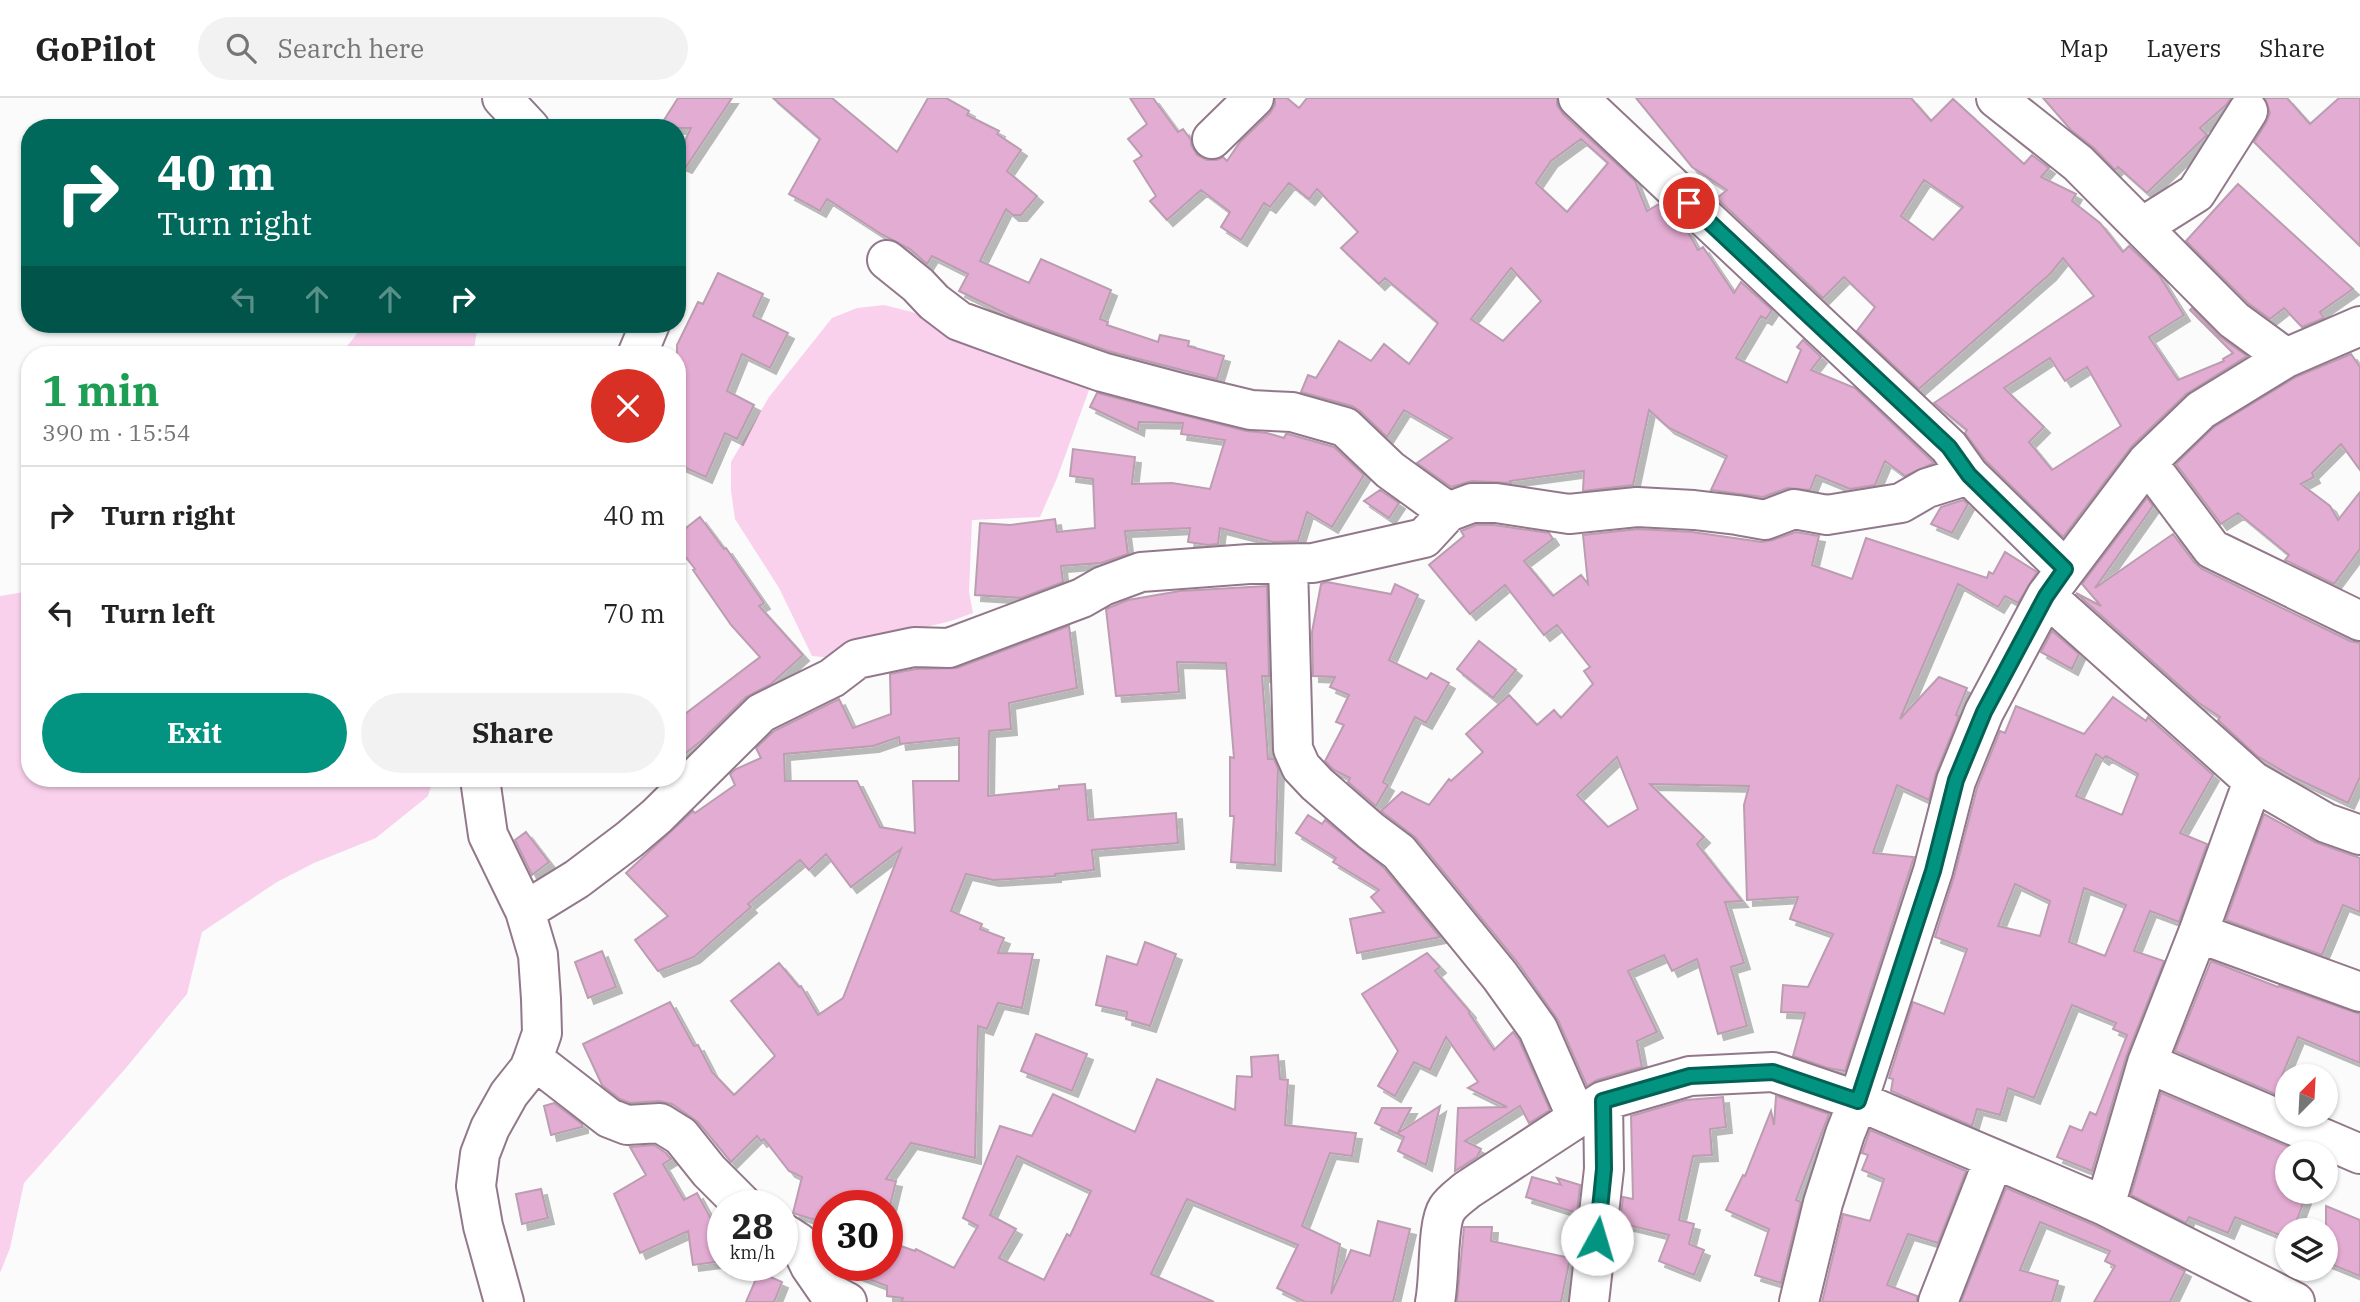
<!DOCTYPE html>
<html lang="en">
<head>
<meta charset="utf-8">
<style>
	:root { --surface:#fff; --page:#f2f2f2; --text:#222; --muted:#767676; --line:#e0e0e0; --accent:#039481 }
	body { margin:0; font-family:"IBM Plex Serif",serif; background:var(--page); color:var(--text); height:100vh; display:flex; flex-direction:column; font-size:26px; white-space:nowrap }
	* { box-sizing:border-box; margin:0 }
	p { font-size:23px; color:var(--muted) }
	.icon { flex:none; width:38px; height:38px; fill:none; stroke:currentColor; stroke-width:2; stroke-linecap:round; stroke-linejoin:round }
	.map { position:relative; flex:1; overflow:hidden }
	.sheet { position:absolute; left:21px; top:248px; width:665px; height:441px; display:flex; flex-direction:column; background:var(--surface); border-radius:28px; box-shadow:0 2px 5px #0004 }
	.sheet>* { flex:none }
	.banner { position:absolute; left:21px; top:21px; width:665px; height:214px; border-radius:28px; box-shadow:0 2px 5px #0004; background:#00695c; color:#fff; overflow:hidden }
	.needle { width:46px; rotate:24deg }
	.fabs { position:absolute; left:2275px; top:966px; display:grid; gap:14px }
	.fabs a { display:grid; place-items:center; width:63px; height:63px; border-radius:50%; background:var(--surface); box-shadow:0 2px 5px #0004; font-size:35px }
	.speed { position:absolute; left:707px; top:1092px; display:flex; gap:14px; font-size:35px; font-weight:700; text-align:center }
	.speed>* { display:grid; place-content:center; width:91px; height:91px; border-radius:50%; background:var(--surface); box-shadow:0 2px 5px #0004; line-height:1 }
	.speed small { font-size:18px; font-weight:400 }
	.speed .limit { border:10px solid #d22; background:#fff; color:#111 }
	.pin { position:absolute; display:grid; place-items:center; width:60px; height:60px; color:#fff; margin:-30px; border:4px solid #fff; border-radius:50%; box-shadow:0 2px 7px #0007 }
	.me { position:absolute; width:77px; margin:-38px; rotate:6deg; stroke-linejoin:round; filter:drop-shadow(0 0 5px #0008) }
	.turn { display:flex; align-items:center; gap:24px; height:147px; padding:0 21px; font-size:32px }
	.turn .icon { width:91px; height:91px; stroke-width:2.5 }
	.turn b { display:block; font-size:49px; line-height:60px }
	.lanes { display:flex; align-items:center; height:66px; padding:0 21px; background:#0003; justify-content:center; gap:35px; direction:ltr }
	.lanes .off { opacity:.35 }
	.round { display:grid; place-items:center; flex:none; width:74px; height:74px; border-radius:37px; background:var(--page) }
	.headline { display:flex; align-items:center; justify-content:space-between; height:119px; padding:0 21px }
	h1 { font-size:42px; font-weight:800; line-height:52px; color:#1e9e55 }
	.primary-button { display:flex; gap:14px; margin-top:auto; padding:14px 21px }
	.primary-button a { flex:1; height:80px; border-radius:42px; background:var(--accent); color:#fff; font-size:28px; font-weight:800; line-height:80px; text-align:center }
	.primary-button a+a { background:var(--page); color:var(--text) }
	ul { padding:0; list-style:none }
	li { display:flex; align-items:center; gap:21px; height:98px; padding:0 21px; border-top:2px solid var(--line) }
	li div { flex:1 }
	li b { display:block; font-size:26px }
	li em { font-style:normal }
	header { display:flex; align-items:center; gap:42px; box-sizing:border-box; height:98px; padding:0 35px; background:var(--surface); border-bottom:2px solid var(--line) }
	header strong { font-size:33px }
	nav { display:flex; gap:38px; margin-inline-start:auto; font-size:24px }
	.search { width:490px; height:63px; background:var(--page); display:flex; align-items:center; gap:18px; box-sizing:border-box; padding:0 24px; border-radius:38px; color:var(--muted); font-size:26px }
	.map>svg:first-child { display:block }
</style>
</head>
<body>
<header>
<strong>GoPilot</strong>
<div class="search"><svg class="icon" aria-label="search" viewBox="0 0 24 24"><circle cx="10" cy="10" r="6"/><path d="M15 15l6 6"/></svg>Search here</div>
<nav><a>Map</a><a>Layers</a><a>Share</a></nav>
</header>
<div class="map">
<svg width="2360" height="1204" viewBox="0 0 2360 1204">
	<defs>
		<filter id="shadow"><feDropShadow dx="6" dy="6" stdDeviation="0" flood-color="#0004"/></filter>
	</defs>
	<rect width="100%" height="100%" fill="#fbfbfb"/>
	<path fill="#fad1ed" d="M884,207L912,214L1093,281L1057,380L1040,419L972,422L969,494L973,515L951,523L889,538L833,560L812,558L779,490L735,421L731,393V364L769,299L832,220L857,210Z
		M361,226H478L473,257H340L356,237Z
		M30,493V681H433L428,698L376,740L314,765L277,784L202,834L187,896L125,971L24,1085L10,1150L0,1175V498Z"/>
	<path fill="#e3acd2" stroke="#ba9eb0" stroke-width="2" fill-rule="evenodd" filter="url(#shadow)" d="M678,0H732L686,69L677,65V59L691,30H659Z
		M773,0H832L897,54L928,0H946L969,13L967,17L999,33L997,36L1021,52L1007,73L1037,98L1021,117H1013L1006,111L980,163L1029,185L1041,161L1111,192L1100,221L1108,224L1107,227L1158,244L1160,237L1189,243L1188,248L1224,258L1217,281L1108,253L1017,221L959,193L968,176L932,158L927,166L910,151L881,136L827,101L820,113L789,96L820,41Z
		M1130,0H1153L1178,34L1183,31L1191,42V47L1197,57L1207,62H1217L1223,59L1227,63L1240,44L1270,15L1275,7V0H1287L1299,10L1307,0H1557V7L1563,16L1635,83L1647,113L1659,106L1688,134L1698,152L1703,149L1734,195L1741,184L1772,212L1766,221L1761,218L1736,260L1787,285L1801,252L1797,249L1803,242L1821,259L1811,272L1855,290L1934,365L1905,378L1885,363L1875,387L1850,391L1816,377L1810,392L1787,390L1763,399L1711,392L1727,358L1669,330L1649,312L1633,387L1583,393L1584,373L1510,383L1511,385L1472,383L1451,389L1417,365L1452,340L1404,312L1387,339L1360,313L1352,308L1301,294L1308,277L1316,280L1339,243L1371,263L1384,246L1409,266L1438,225L1385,180L1379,186L1341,150L1358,134L1317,91L1309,101L1289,85L1270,109L1264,105L1241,142L1221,129L1230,114L1201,92L1167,122L1150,103L1156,98L1134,63L1142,58L1128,41L1147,26ZM1581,41L1608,65L1567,114L1536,85L1551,63ZM1511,170L1541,203L1503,243L1471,221Z
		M1636,0H1911L1931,23L1953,1L2024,66L2032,57L2049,70L2041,79L2076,96L2072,103L2100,125L2123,154L2129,148L2159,177L2184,217L2149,239L2178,282L2224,263L2223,261L2233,255L2190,212L2192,210L2219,238L2247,258L2186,296L2132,348L2063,439L1986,363L1965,335L1967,332L1934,305L2094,198L2063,160L2050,176L1919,291L1857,233L1875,209L1844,179L1823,200L1722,105L1717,100L1727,92L1692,69ZM1924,82L1963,109L1933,142L1901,118ZM2050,260L2065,283L2087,269L2121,328L2052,372L2029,344L2044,329L2004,290Z
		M2043,0H2231L2226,7L2200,30L2207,37L2147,95L2118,69L2115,72L2094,50L2071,32Z
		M2265,0H2287L2310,26L2339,0H2360V148L2254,44L2266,25L2270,15Z
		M2238,86L2353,191L2320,214L2324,220L2302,229L2284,210L2270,221L2248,205L2186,143Z
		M718,175L763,196L753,218L788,235L770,270L742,256L727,293L754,307L737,341L725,335L706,379L677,366V247L698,204L703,206Z
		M2351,256L2360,269V372L2341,346L2312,375L2314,379L2301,386L2330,408L2338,422L2360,394V451L2334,486L2285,462L2289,457L2238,415L2221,426L2176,366L2214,329L2296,279Z
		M1097,295L1246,333L1267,335L1284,340L1286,336H1288L1334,349L1364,377L1332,429L1307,414L1298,443L1273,444L1220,430L1218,446L1208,447L1188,444L1190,430L1125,433L1128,456L1101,465L1061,468L1063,484L1021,500L975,497L980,425L1010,427L1055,421L1057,434L1095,430L1093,381L1070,378L1073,351L1135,359L1132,386L1172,385L1210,391L1225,342L1181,336L1183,325L1139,324L1138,332L1090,309Z
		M1380,392L1399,405L1389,420L1364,403Z
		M2147,400L2153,408L2095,490L2173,436L2194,464L2202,471L2350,543L2360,545V679L2348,705L2293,679L2257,658L2218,622L2220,619L2199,605L2076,495L2101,508L2082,486Z
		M1963,402L1968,406L1952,435L1931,426L1941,409Z
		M700,419L724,451L726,450L764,505L759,508L803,557L771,586L746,599L701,643L677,662V622L760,559L731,527L693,472L695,471L677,448V437Z
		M1476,427H1494L1549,435L1553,441L1524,463L1553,498L1581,477L1588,486L1583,437L1638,431L1692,434L1762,444L1773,442L1796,434L1819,438L1812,467L1852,481L1866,440L1987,480L1989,474L1993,476L2005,454L2037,474L2018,505L2005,498L1998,509L1958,486L1900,621L1939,579L1967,590L1956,617L1959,618L1936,675L1929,702L1897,687L1873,755L1914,759L1845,973L1828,970L1793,958L1805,915L1781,914L1783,887L1808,889L1833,836L1790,821L1798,799L1747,802L1744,707L1749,688L1650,686L1704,739L1697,746L1742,803L1725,804L1744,865L1731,869L1747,928L1718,936L1697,861L1672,873L1664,857L1628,873L1657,934L1637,943L1642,969L1597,982L1587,988L1558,922L1518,865L1416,740L1381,713L1402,694L1429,707L1449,681L1451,683L1483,654L1466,636L1509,597L1537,627L1554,612L1561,620L1593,586L1584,573L1590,569L1557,527L1544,537L1505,487L1470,516L1429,467L1464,438L1461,433ZM1617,659L1638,711L1608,729L1577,697Z
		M1327,484L1391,496L1395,486L1418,497L1389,562L1427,581L1431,575L1449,585L1426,625L1415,619L1383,684L1388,687L1376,708L1348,684L1350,680L1334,672L1325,663L1344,627L1336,624L1349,597L1330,589L1335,579L1313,578L1312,534L1321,486Z
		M1267,488L1269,578H1262L1268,661H1274L1278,671L1275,767L1231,764L1234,718H1230V659L1234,660L1226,565L1177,564L1179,594L1116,598L1106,511L1128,502L1180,493Z
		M1069,528L1077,590L1009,605L1011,631L989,633L988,698L1059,691V688L1085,686L1088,722L1176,715L1178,745L1092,752L1094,772L1055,776V778L993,782L966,776L951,813L982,826L980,831L1004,840L998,855L1033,856L1022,910L998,905L987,931L978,928L975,1060L911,1045L886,1081L896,1083L890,1108H828V1126L793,1115L802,1079L789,1073L764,1041L761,1043L757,1038L731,1064L698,1024L672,1006L659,1003L630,1005L620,1001L602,987L583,946L670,904L694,948L698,947L712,974L734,997L775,958L731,903L779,865L799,889L801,888L818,917L843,900L901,751L851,789L826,756L809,772L800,762L748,806L751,809L694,859L658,873L635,842L668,818L626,775L693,713L695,715L735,687L730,676L736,671L761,660L756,650L774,633L839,601L853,630L891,616L890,576L916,571L957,570ZM899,639L900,646L959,640V683H913L915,735L880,729L857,683H785L784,656L873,648Z
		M2052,533L2079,556L2072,571L2041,554Z
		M1479,543L1516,572L1493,600L1457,571Z
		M2113,599L2146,623L2148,619L2213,677L2180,735L2207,746L2179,824L2150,813L2134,853L2164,863L2126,959L2092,1073L2057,1059L2070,1028L2082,1033L2090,1014L2096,1017L2127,937L2113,931L2116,925L2072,907L2034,1000L2008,990L2000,1017L1977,1011L1972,1028L1891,993L1893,981L1889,980L1913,904L1944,916L1967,851L1935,839L1954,779L1977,690L2000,633L2005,635L2016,608L2084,636ZM2096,656L2103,661L2106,658L2138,676L2122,717L2076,698ZM2015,786L2050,803L2040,838L1998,828ZM2084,790L2126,807L2105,858L2069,844Z
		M2264,716L2315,744L2360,760V814L2343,807L2322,857L2226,822Z
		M1308,717L1322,726L1325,722L1384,770L1440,839L1357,855L1350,821L1384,814L1371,799L1379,792L1333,764L1336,760L1296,735Z
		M526,734L549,764L532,777L515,742Z
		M1145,844L1176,856L1150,928L1126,921L1127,914L1096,907L1107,858L1137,867Z
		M602,853L616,889L588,900L575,864Z
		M1427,855L1440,869L1435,873L1470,914L1469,915L1494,952L1513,934L1519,942L1550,1012L1529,1025L1520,1008L1465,1043L1481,1051L1477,1059L1455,1073L1458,1010L1507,1009L1468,990L1478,984L1446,939L1430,972L1414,964L1395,998L1378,988L1398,953L1362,896Z
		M2211,863L2278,889L2279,888L2360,916V965L2298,939L2281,980L2285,982L2280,998L2175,953Z
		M1036,936L1087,956L1072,993L1021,973Z
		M1278,957L1280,981L1288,982L1285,1027L1356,1035L1352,1058L1330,1055L1302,1128L1340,1146L1331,1196L1351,1152L1370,1158L1378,1123L1410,1131L1393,1204H1305L1277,1190L1298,1147L1187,1101L1151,1176L1214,1204H901L903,1200L887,1198V1188L837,1169L838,1167H887V1143L915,1153L916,1151L954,1170L978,1128L963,1120L1000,1028L1032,1038L1053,996L1135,1034L1157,981L1235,1012L1237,978L1252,979L1251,959ZM1017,1058L1091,1093L1070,1138L1067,1136L1044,1182L999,1160L1016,1131L990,1117Z
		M2161,995L2293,1051L2292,1055H2287V1072L2282,1090L2305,1100L2293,1132H2287V1140L2235,1119L2228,1135L2189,1119L2186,1125L2131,1097Z
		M1776,998L1829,1016L1796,1102L1801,1104L1781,1185L1755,1177L1769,1131L1726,1112L1743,1077L1745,1078L1771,1013L1774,1027Z
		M1723,999L1726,1029L1710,1031L1712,1057L1693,1058L1679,1122L1694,1126L1689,1146L1704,1152L1694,1177L1659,1163L1669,1137L1620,1125L1623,1099L1633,1101L1631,1018L1686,1002Z
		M554,1005L582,1026V1029L551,1037L544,1008Z
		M1440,1008L1426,1067L1398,1053L1404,1039L1375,1025L1382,1010H1411L1398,1035Z
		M1870,1032L1966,1073L1938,1145L1908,1136L1887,1187L1917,1198V1204H1822L1843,1116L1870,1123L1884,1081L1862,1072L1868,1057L1862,1055Z
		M654,1047L666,1055L671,1061L663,1066L684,1102L697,1095L723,1143V1163L693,1167L688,1133L640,1155L614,1096L646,1077L630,1049Z
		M1532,1079L1561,1087L1557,1080L1580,1087L1577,1115L1526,1099Z
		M2006,1090L2096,1128L2185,1173L2170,1204H2094L2115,1168L2105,1163L2110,1153L2040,1124L2020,1172L2058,1183L2052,1204H1961Z
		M541,1091L548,1120L522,1126L516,1096Z
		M2326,1108L2360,1122V1178L2326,1164Z
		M1464,1129H1492L1491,1143L1570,1160L1561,1204H1457Z
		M759,1174L782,1184L774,1204H746Z"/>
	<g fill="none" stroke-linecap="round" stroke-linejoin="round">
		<g stroke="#92788a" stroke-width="42">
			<path id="minor" d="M502,0L530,30
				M1578,0L1949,349L1969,377L2065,471
				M1996,0L2078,65L2234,222L2286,260
				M1212,41L1254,0
				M2142,129L2196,95L2248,13
				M887,162L918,187L934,204L959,223L1036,251L1102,274L1181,295L1251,312L1292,314L1345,329L1390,372L1448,414
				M637,257L650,226
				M2147,364L2212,451L2360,523
				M1288,467L1293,651L1301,669L1317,686L1371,733L1399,754L1500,878L1538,931L1577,1020
				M2046,498L2253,683L2326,725L2360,737
				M480,681L488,737L525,813L538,857L541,901L542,935L533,961L529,971L509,996L490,1030L480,1056L476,1088L483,1128L504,1204
				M525,813L577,781L630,741L657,718L761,615L832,580L857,561L914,549L949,550L1082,500L1103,488L1141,474L1249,466L1313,465L1424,440L1448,414L1472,405H1496L1569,416L1637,409L1694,412L1737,417L1765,422L1794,411L1827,417L1901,405L1927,390L1969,377
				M2198,835L2360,894
				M533,961L609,1020L627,1027L660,1025L681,1038L709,1073L744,1108
				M2147,965L2360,1056
				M2105,1108L2147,965L2198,835L2253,683
				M782,1134L799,1145L810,1168L828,1194L847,1204
				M1435,1204C1440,1181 1437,1126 1447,1111C1451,1104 1460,1098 1467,1092L1603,1003L1690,978L1773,974L1858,1003L2105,1108L2295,1204
				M1589,1204L1604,1071L1603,1003
				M1799,1204L1823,1105L1845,1036L1858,1003L1933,773L1956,683L1984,614L2046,498L2147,364L2201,312L2286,260L2360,228
				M1938,1204L1994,1061"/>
		</g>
		<use href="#minor" stroke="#fff" stroke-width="38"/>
	</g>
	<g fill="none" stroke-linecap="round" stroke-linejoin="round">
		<g stroke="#026054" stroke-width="18">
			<path id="route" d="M1597,1141L1604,1071L1603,1003L1690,978L1773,974L1858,1003L1933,773L1956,682L1984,614L2046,498L2065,471L1969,377L1949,349L1689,105"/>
		</g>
		<use href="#route" stroke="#039481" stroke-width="12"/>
	</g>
</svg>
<div class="fabs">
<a><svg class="needle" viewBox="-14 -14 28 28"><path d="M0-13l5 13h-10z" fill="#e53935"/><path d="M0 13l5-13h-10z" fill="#767676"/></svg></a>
<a><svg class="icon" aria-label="search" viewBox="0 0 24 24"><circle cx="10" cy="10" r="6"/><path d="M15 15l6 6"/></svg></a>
<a><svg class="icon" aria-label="layers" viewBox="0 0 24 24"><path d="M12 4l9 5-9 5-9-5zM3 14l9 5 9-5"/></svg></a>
</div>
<div class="speed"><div>28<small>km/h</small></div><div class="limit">30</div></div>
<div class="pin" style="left:1689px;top:105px;background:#d93025"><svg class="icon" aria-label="arrive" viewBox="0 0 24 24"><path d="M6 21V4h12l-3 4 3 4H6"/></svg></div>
<svg class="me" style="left:1597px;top:1141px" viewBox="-20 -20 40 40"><circle r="19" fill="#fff"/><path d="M0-13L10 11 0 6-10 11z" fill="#039481"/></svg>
<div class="banner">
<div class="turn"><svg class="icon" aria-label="right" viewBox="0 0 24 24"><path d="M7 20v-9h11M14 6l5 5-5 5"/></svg><div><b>40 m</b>Turn right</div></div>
<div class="lanes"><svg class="icon off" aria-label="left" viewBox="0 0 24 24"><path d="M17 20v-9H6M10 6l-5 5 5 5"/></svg><svg class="icon off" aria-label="ahead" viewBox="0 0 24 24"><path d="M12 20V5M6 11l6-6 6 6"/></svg><svg class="icon off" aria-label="ahead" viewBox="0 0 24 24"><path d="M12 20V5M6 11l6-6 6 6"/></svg><svg class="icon" aria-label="right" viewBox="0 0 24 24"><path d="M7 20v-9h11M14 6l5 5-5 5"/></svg></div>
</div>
<section class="sheet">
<div class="headline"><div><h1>1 min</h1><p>390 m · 15:54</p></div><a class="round" style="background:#d93025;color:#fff"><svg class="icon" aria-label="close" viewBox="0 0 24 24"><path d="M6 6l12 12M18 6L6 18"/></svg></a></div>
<ul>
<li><svg class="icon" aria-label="right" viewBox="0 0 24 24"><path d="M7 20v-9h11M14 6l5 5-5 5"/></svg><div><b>Turn right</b></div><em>40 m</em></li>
<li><svg class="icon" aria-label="left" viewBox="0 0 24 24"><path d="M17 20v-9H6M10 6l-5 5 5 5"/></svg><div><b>Turn left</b></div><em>70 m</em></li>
</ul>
<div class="primary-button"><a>Exit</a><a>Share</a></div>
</section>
</div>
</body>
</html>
